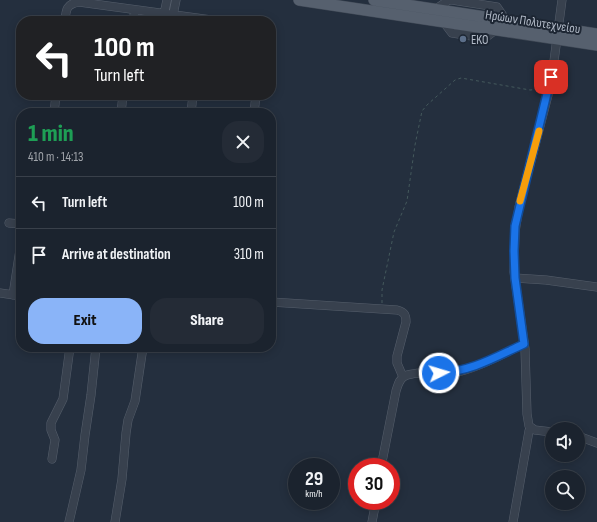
<!DOCTYPE html>
<html lang="en">
<head>
<meta charset="utf-8">
<style>
	:root { --surface:#1b232e; --page:#242b36; --text:#f1f3f6; --muted:#a0a4aa; --line:#39404a; --accent:#8ab4f8 }
	body { margin:0; font-family:"Sofia Sans Condensed",sans-serif; background:var(--page); color:var(--text); height:100vh; display:flex; flex-direction:column; font-size:15px; white-space:nowrap }
	* { box-sizing:border-box; margin:0 }
	p { font-size:13px; color:var(--muted) }
	.icon { flex:none; width:22px; height:22px; fill:none; stroke:currentColor; stroke-width:2; stroke-linecap:round; stroke-linejoin:round }
	.map { position:relative; flex:1; overflow:hidden }
	.details { position:absolute; left:16px; top:108px; width:260px; height:244px; display:flex; flex-direction:column; background:var(--surface); border-radius:16px; box-shadow:0 2px 10px #0003,0 0 0 1px var(--line) }
	.details>* { flex:none }
	.top-card { position:absolute; left:16px; top:16px; width:260px; height:84px; border-radius:16px; box-shadow:0 2px 10px #0003,0 0 0 1px var(--line); background:#202124; color:#fff; overflow:hidden }
	.buttons { position:absolute; left:545px; top:422px; display:grid; gap:8px }
	.buttons a { display:grid; place-items:center; width:40px; height:40px; border-radius:50%; background:var(--surface); box-shadow:0 2px 10px #0003,0 0 0 1px var(--line); font-size:20px }
	.speed { position:absolute; left:288px; top:458px; display:flex; gap:8px; font-size:20px; font-weight:700; text-align:center }
	.speed>* { display:grid; place-content:center; width:52px; height:52px; border-radius:50%; background:var(--surface); box-shadow:0 2px 10px #0003,0 0 0 1px var(--line); line-height:1 }
	.speed small { font-size:10px; font-weight:400 }
	.speed .limit { border:6px solid #d22; background:#fff; color:#111 }
	.pin { position:absolute; display:grid; place-items:center; width:34px; height:34px; color:#fff; margin:-17px; border-radius:8px; box-shadow:0 2px 6px #0006 }
	.me { position:absolute; width:44px; margin:-22px; rotate:85deg; stroke-linejoin:round; filter:drop-shadow(0 0 3px #0008) }
	.turn { display:flex; align-items:center; gap:14px; height:84px; padding:0 12px; font-size:18px }
	.turn .icon { width:52px; height:52px; stroke-width:2.5 }
	.turn b { display:block; font-size:28px; line-height:34px }
	.round { display:grid; place-items:center; flex:none; width:42px; height:42px; border-radius:16px; background:var(--page) }
	.summary { display:flex; align-items:center; justify-content:space-between; height:68px; padding:0 12px }
	h1 { font-size:24px; font-weight:800; line-height:30px; color:#1e9e55 }
	.button { display:flex; gap:8px; margin-top:auto; padding:8px 12px }
	.button a { flex:1; height:46px; border-radius:16px; background:var(--accent); color:#111; font-size:16px; font-weight:800; line-height:46px; text-align:center }
	.button a+a { background:var(--page); color:var(--text) }
	ul { padding:0; list-style:none }
	li { display:flex; align-items:center; gap:12px; height:52px; padding:0 12px; border-top:1px solid var(--line) }
	li div { flex:1 }
	li b { display:block; font-size:15px }
	li em { font-style:normal }
	.map>svg:first-child { display:block }
</style>
</head>
<body>
<div class="map">
<svg width="597" height="522" viewBox="0 0 597 522">
	<rect width="100%" height="100%" fill="#242f3e"/>
	<g fill="none" stroke-linecap="round" stroke-linejoin="round">
		<g stroke="#565f6c" stroke-width="9">
			<path id="minor" d="M452,0L497,7L506,20
				M436,9L449,0
				M164,14L167,0
				M173,15L176,0
				M65,21C66,10 66,4 79,2L219,21
				M133,21L135,10
				M443,21L452,33L485,38L497,29
				M54,113L56,95
				M121,113L123,95
				M191,113L193,95
				M254,113L256,95
				M9,223L21,224
				M515,278L546,280L597,287
				M0,293L21,296
				M13,295L21,243
				M271,302L397,310C404,312 406,314 406,322L397,356V363L403,377
				M532,428L529,426L527,414L525,349L514,272L515,232L519,207L548,95L554,61L562,0
				M532,428L535,430L552,432
				M578,436L597,443
				M52,459L55,440L51,430V423L63,399L70,347
				M381,467L396,391C398,385 399,379 405,376C419,370 445,374 461,371C483,366 504,353 524,344
				M69,522L81,470L85,435L91,395L96,347
				M115,522L122,479L126,433L128,420L135,401L143,347
				M372,522L376,501
				M513,522L529,431L532,428"/>
		</g>
		<g stroke="#414a57" stroke-width="12">
			<path id="major" d="M299,0L597,45
				M374,0L597,34"/>
		</g>
		<path stroke="#44595c" stroke-width="1" stroke-dasharray="3 3" stroke-linecap="butt" d="M382,303V290L394,232L407,201L415,145L422,111L427,105L455,80L461,78L530,90L542,89"/>
		<use href="#minor" stroke="#38414e" stroke-width="8"/>
		<use href="#major" stroke="#56606e" stroke-width="11"/>
	</g>
	<g fill="none" stroke-linecap="round" stroke-linejoin="round">
		<g stroke="#114b97" stroke-width="10">
			<path id="route" d="M439,373C473,371 495,357 524,344L515,278L514,251L515,226L551,77"/>
		</g>
		<use href="#route" stroke="#1a73e8" stroke-width="7"/>
		<path stroke="#f59e0b" stroke-width="7" d="M520,201L539,131"/>
	</g>
	<circle fill="#5c6f8a" stroke="#1d2633" stroke-width="1.5" cx="463" cy="39" r="4"/>
	<g text-anchor="middle" stroke-width="4" stroke-linejoin="round" paint-order="stroke">
		<g font-size="13" fill="#b4bcc9" stroke="#1d2633">
			<text transform="translate(533 21) rotate(9)" y="5">Ηρώων Πολυτεχνείου</text>
		</g>
		<g font-size="13" fill="#b4bcc9" stroke="#1d2633" text-anchor="start">
			<text x="471" y="44">EKO</text>
		</g>
	</g>
</svg>
<div class="buttons">
<a><svg class="icon" aria-label="sound" viewBox="0 0 24 24"><path d="M4 9h4l5-4v14l-5-4H4zM17 9q2 3 0 6"/></svg></a>
<a><svg class="icon" aria-label="search" viewBox="0 0 24 24"><circle cx="10" cy="10" r="6"/><path d="M15 15l6 6"/></svg></a>
</div>
<div class="speed"><div>29<small>km/h</small></div><div class="limit">30</div></div>
<div class="pin" style="left:551px;top:77px;background:#d93025"><svg class="icon" aria-label="arrive" viewBox="0 0 24 24"><path d="M6 21V4h12l-3 4 3 4H6"/></svg></div>
<svg class="me" style="left:439px;top:373px" viewBox="-20 -20 40 40"><circle r="17" fill="#1a73e8" stroke="#fff" stroke-width="3"/><path d="M0-11L8 9 0 5-8 9z" fill="#fff"/></svg>
<div class="top-card">
<div class="turn"><svg class="icon" aria-label="left" viewBox="0 0 24 24"><path d="M17 20v-9H6M10 6l-5 5 5 5"/></svg><div><b>100 m</b>Turn left</div></div>
</div>
<section class="details">
<div class="summary"><div><h1>1 min</h1><p>410 m · 14:13</p></div><a class="round"><svg class="icon" aria-label="close" viewBox="0 0 24 24"><path d="M6 6l12 12M18 6L6 18"/></svg></a></div>
<ul>
<li><svg class="icon" aria-label="left" viewBox="0 0 24 24"><path d="M17 20v-9H6M10 6l-5 5 5 5"/></svg><div><b>Turn left</b></div><em>100 m</em></li>
<li><svg class="icon" aria-label="arrive" viewBox="0 0 24 24"><path d="M6 21V4h12l-3 4 3 4H6"/></svg><div><b>Arrive at destination</b></div><em>310 m</em></li>
</ul>
<div class="button"><a>Exit</a><a>Share</a></div>
</section>
</div>
</body>
</html>
